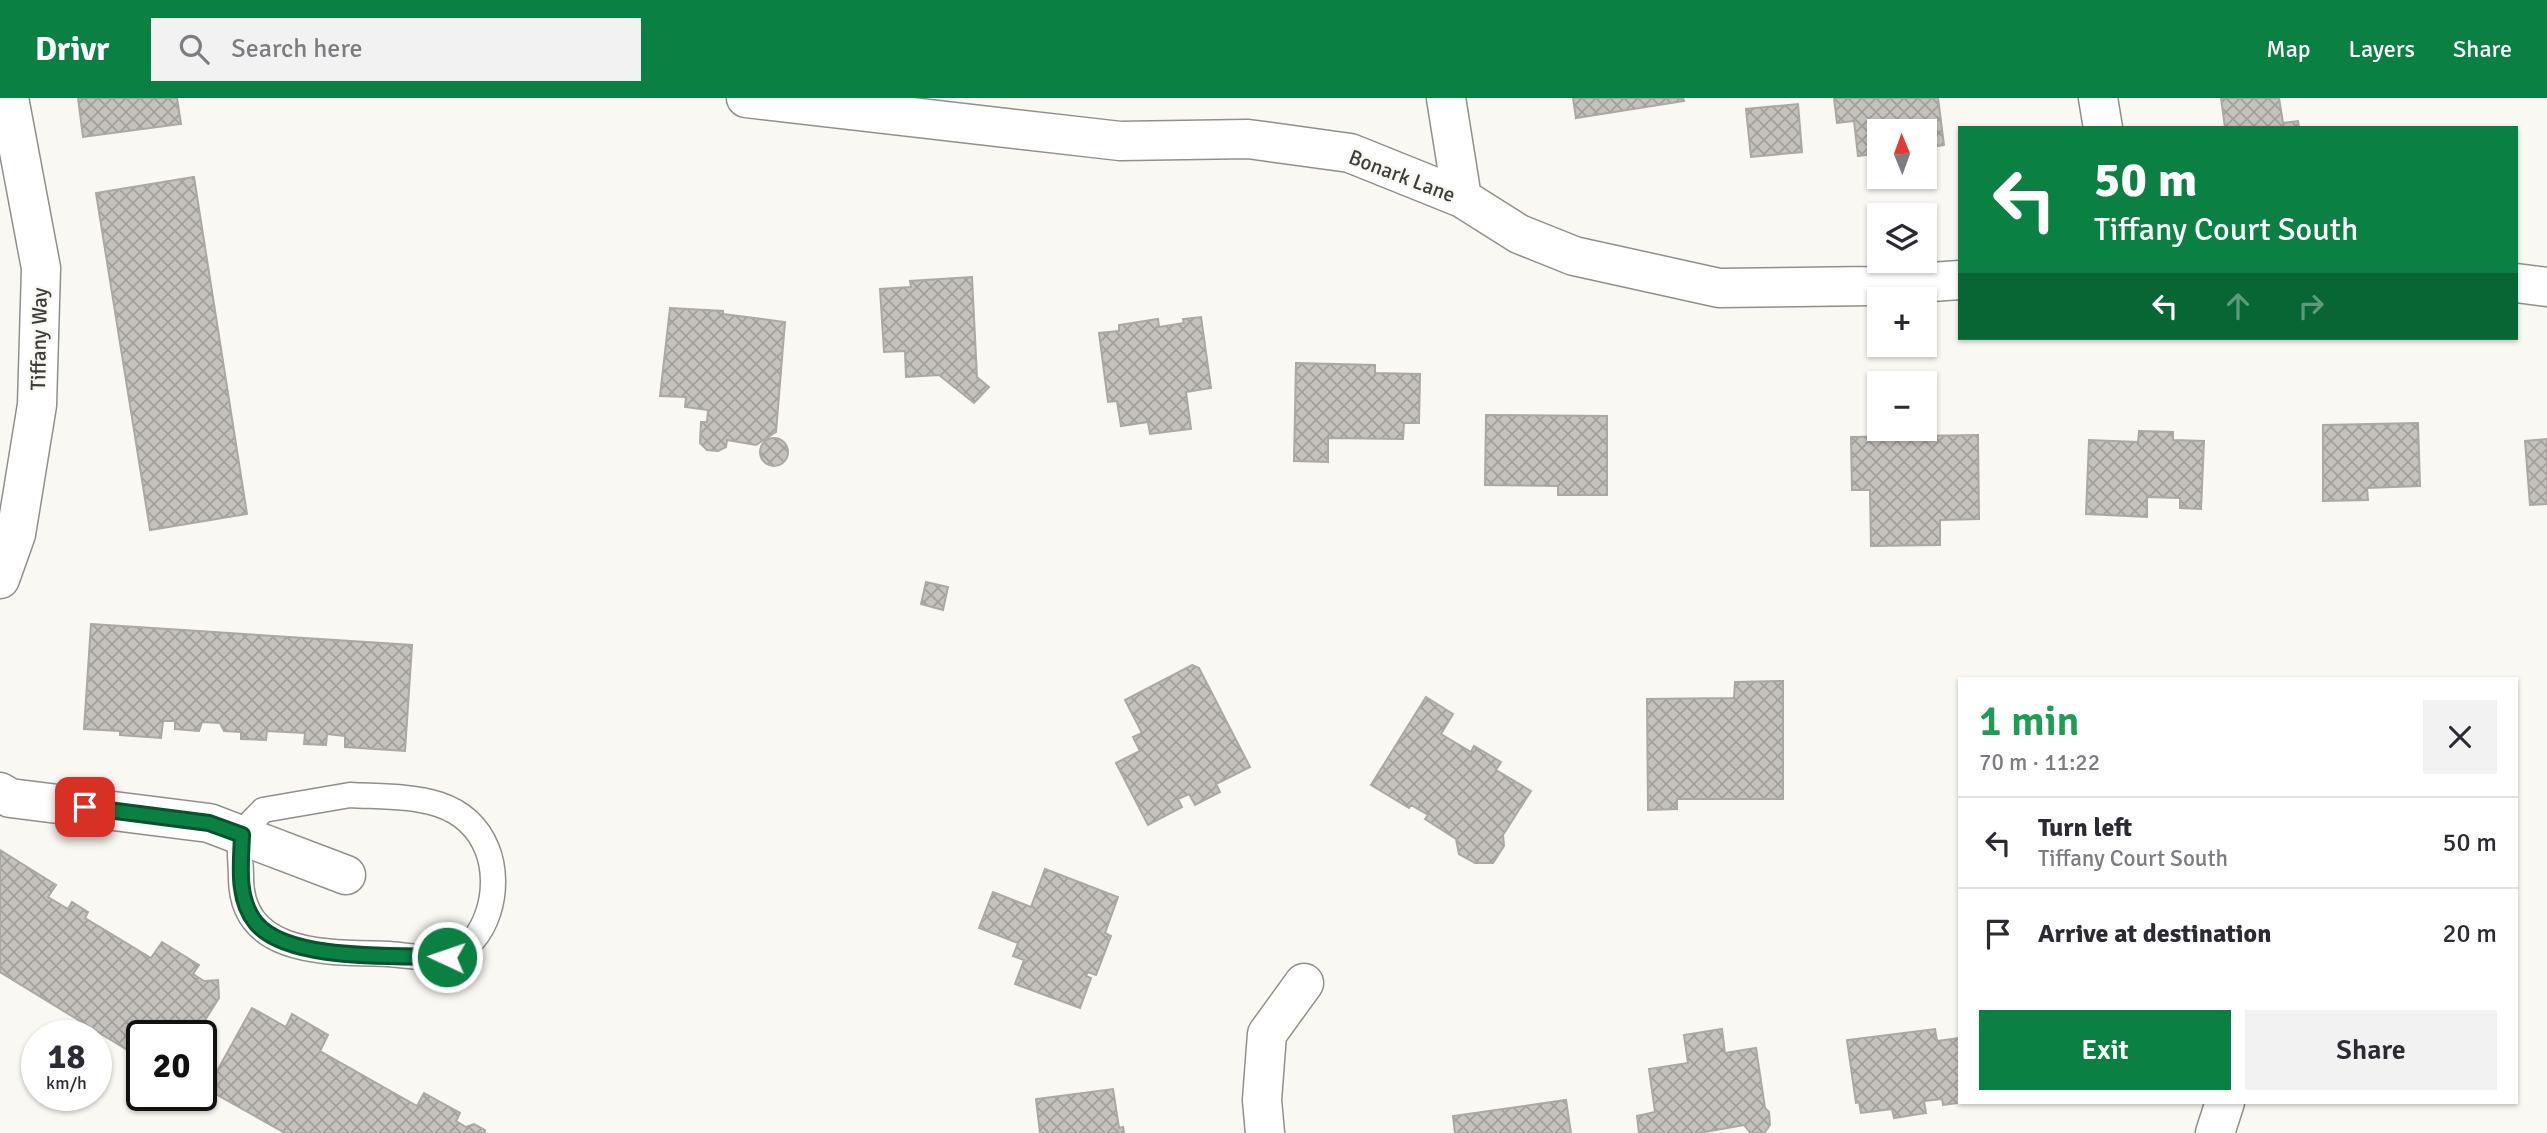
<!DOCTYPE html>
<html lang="en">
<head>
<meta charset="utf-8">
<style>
	:root { --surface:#fff; --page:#f2f2f3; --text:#2b2b33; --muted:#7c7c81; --line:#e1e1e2; --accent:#0b8043 }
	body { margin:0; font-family:Signika,sans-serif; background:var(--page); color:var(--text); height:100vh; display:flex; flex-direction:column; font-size:26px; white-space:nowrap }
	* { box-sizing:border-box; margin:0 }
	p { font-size:23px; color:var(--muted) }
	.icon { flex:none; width:38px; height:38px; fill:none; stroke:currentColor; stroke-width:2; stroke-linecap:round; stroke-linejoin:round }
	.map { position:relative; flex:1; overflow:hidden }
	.details { position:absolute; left:1958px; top:579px; width:560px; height:427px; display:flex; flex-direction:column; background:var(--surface); border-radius:0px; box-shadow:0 2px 5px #0004 }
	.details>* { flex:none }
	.banner { position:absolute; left:1958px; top:28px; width:560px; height:214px; border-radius:0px; box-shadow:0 2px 5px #0004; background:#0b8043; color:#fff; overflow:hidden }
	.needle { width:46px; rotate:359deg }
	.buttons { position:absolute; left:1867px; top:21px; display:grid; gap:14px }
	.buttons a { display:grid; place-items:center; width:70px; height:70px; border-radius:0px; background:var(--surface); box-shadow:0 2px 5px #0004; font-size:35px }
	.speed { position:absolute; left:21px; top:922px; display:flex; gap:14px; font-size:35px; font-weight:700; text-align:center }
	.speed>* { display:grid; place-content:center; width:91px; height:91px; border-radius:50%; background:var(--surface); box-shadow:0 2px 5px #0004; line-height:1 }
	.speed small { font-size:18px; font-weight:400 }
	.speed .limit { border:4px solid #111; border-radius:10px; background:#fff; color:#111 }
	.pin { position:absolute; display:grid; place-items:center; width:60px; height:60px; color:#fff; margin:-30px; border-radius:14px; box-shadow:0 4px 10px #0006 }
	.me { position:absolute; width:77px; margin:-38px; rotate:273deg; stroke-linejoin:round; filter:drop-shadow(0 0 5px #0008) }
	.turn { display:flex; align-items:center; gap:24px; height:147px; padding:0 21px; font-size:32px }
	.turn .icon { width:91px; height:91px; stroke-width:2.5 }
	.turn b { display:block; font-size:49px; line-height:60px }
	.lanes { display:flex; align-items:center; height:66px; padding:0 21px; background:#0003; justify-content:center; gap:35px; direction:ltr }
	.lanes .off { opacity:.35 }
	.round { display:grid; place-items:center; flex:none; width:74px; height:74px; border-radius:0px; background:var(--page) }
	.head { display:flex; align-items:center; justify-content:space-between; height:119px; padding:0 21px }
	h1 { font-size:42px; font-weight:600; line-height:52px; color:#1e9e55 }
	.cta { display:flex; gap:14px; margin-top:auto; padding:14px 21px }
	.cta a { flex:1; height:80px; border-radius:0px; background:var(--accent); color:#fff; font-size:28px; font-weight:600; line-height:80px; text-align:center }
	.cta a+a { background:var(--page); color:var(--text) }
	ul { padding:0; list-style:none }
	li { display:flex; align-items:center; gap:21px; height:91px; padding:0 21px; border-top:2px solid var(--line) }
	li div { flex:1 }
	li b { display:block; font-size:26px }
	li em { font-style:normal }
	header { display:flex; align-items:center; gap:42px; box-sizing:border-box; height:98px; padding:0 35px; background:var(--accent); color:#fff }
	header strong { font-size:33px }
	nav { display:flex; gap:38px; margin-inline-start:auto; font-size:24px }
	.search { width:490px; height:63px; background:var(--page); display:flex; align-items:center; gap:18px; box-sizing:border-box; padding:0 24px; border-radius:0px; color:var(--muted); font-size:26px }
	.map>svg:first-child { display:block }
</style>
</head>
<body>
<header>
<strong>Drivr</strong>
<div class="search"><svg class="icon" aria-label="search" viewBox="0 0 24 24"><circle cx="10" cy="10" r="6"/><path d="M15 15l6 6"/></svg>Search here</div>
<nav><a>Map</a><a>Layers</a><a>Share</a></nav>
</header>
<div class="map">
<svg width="2547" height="1035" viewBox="0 0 2547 1035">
	<defs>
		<pattern id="building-cross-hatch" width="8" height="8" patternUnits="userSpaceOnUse" patternTransform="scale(1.75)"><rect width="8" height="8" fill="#c5c2be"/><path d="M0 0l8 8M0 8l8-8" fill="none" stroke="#a19f9c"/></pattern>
	</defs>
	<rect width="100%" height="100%" fill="#f9f8f3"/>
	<path fill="url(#building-cross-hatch)" stroke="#aba8a4" stroke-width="2" d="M78,0H177L181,26L83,39Z
		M1573,0H1683L1684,3L1576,20Z
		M1834,0H1938L1944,47L1925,50V33H1880V55L1858,58L1854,23L1837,25Z
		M2221,0H2279L2283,25L2298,23L2299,30H2225Z
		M1798,6L1802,54L1751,59L1746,11Z
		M194,79L247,416L150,432L96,95Z
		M972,179L977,279L989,289L974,305L939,277L906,279L905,253L884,254L880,191L911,189L910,183Z
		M670,210L723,213V216L785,224L776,334L756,347L727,342L726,349L718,353L707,352L700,345L701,324H707L708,312L685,309L686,299L660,298Z
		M1201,219L1211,290L1186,294L1191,331L1150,336L1148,324L1121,328L1117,303L1108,304L1099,235L1119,233V227L1158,221L1159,229L1184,225L1183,221Z
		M1296,265L1375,267V275L1420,276L1419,325H1404L1403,341L1328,340V364L1294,363Z
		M1486,317L1607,318V397H1558V388L1485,387Z
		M2418,325L2420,388L2367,390L2368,402L2323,403V327Z
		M2139,333L2173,334V342L2204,343L2201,411L2180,410V400L2147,399V419L2086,416L2089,342L2138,344Z
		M1978,337L1979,421L1940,422V447L1871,448L1870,392H1852L1851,339Z
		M760 354a14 14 0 1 1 28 0a14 14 0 1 1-28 0Z
		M2547,341V406L2530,407L2525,343Z
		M926,484L948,489L943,512L921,506Z
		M91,526L412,547L405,653L345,649V638L327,636L326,647L304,646L305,635L267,633L266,642L241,641V634L224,633L220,625L202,624L199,633L175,631V623H163L161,640L120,637V633L84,631Z
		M1192,567L1199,570L1250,669L1216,686L1220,694L1195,707L1189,696L1178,701L1182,709L1148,727L1116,665L1140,653L1133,639L1142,635L1125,602Z
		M1783,583V701H1677V711L1648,712L1647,601L1734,600L1735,584Z
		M1426,599L1453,616L1441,636L1471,654L1474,648L1501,664L1496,672L1531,693L1503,737L1504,748L1493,765H1475L1459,756L1456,741L1425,721L1428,717L1411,707L1409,710L1371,687Z
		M0,752L56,787L48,799L68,811L72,804L88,814L85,820L151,860L162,844L199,867L193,876L204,883L218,882L219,900L195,938H142V961L0,874Z
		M1045,771L1118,799L1105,835L1111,838L1096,877L1088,874L1086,878L1091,880L1080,910L1015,886L1024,862L1013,858L1018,845L979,830L993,794L1031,809Z
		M252,910L286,929L292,916L328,937L320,953L417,1008L424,995L460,1015L456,1023L466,1029L474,1026L485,1032V1035H285L207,991Z
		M1722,931L1725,955L1756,950L1765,1010L1769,1014L1770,1027L1764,1035H1751L1744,1027L1699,1035H1639L1637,1018L1655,1014L1649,971L1688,965L1684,937Z
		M1935,931L1937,943L1960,940V1004H1966L1943,1007L1942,1001L1924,1003L1926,1015L1894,1020L1892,1011L1861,1015L1859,1004L1856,1005L1847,942Z
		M1113,991L1119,1030L1123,1029L1124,1035H1040L1036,1001Z
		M1566,1002L1571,1035H1455L1453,1018Z"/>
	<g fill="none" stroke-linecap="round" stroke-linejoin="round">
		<g stroke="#918f8b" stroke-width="27">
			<path id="service" d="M350,697C402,700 464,694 487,751C502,788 489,846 447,859C437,862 402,857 389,856C332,854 240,860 241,778C241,767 238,746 242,736C246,728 257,719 263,712Z"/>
		</g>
		<g stroke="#918f8b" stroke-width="41">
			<path id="minor" d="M746,0L1120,43L1248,41L1350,55L1462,100L1519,136L1574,158L1719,190L1872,188L1960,182
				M1446,0L1462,100
				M2098,0L2103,30
				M2516,185L2547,189
				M0,481L16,436L37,307L41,170L9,0
				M0,694L10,700L209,725L346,777
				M1265,1035L1262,1002L1267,936L1304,885
				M2215,1035L2225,1004"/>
		</g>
		<use href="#service" stroke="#fff" stroke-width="24"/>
		<use href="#minor" stroke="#fff" stroke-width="38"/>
	</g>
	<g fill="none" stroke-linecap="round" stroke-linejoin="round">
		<g stroke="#07532c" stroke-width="18">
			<path id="route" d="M85,709L209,725L242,737C241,765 236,801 256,825C288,864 398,857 447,859"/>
		</g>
		<use href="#route" stroke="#0b8043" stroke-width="12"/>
	</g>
	<g text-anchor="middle" stroke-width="5" stroke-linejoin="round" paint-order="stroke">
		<g font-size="21" fill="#3d3d3b" stroke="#f9f8f3">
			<text transform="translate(1402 78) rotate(21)" y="7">Bonark Lane</text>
			<text transform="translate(39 241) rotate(-89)" y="7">Tiffany Way</text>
		</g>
	</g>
</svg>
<div class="buttons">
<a><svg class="needle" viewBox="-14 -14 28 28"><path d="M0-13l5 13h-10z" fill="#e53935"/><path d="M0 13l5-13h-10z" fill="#7c7c81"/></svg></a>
<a><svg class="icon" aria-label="layers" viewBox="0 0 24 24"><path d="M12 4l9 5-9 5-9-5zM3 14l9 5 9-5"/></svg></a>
<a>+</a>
<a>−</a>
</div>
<div class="speed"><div>18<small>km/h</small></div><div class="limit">20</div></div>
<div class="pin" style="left:85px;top:709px;background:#d93025"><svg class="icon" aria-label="arrive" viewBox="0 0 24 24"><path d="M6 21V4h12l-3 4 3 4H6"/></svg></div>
<svg class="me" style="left:447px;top:859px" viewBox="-20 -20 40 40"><circle r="17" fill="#0b8043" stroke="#fff" stroke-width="3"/><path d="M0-11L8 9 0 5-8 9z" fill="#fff"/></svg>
<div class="banner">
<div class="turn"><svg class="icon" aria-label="left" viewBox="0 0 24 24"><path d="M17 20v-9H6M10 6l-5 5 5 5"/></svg><div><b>50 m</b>Tiffany Court South</div></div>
<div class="lanes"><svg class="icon" aria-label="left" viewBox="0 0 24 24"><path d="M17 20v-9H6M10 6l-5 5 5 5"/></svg><svg class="icon off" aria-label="ahead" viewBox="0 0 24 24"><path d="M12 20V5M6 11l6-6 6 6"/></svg><svg class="icon off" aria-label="right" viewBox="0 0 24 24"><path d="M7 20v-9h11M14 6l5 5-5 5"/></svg></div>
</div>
<section class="details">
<div class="head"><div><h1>1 min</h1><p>70 m · 11:22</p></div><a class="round"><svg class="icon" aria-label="close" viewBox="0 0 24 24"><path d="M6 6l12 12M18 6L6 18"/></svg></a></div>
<ul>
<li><svg class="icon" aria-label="left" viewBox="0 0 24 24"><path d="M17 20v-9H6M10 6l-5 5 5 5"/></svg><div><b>Turn left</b><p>Tiffany Court South</p></div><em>50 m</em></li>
<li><svg class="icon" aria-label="arrive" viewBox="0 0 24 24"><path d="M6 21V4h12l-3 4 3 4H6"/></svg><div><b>Arrive at destination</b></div><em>20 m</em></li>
</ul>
<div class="cta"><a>Exit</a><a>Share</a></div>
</section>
</div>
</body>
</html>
